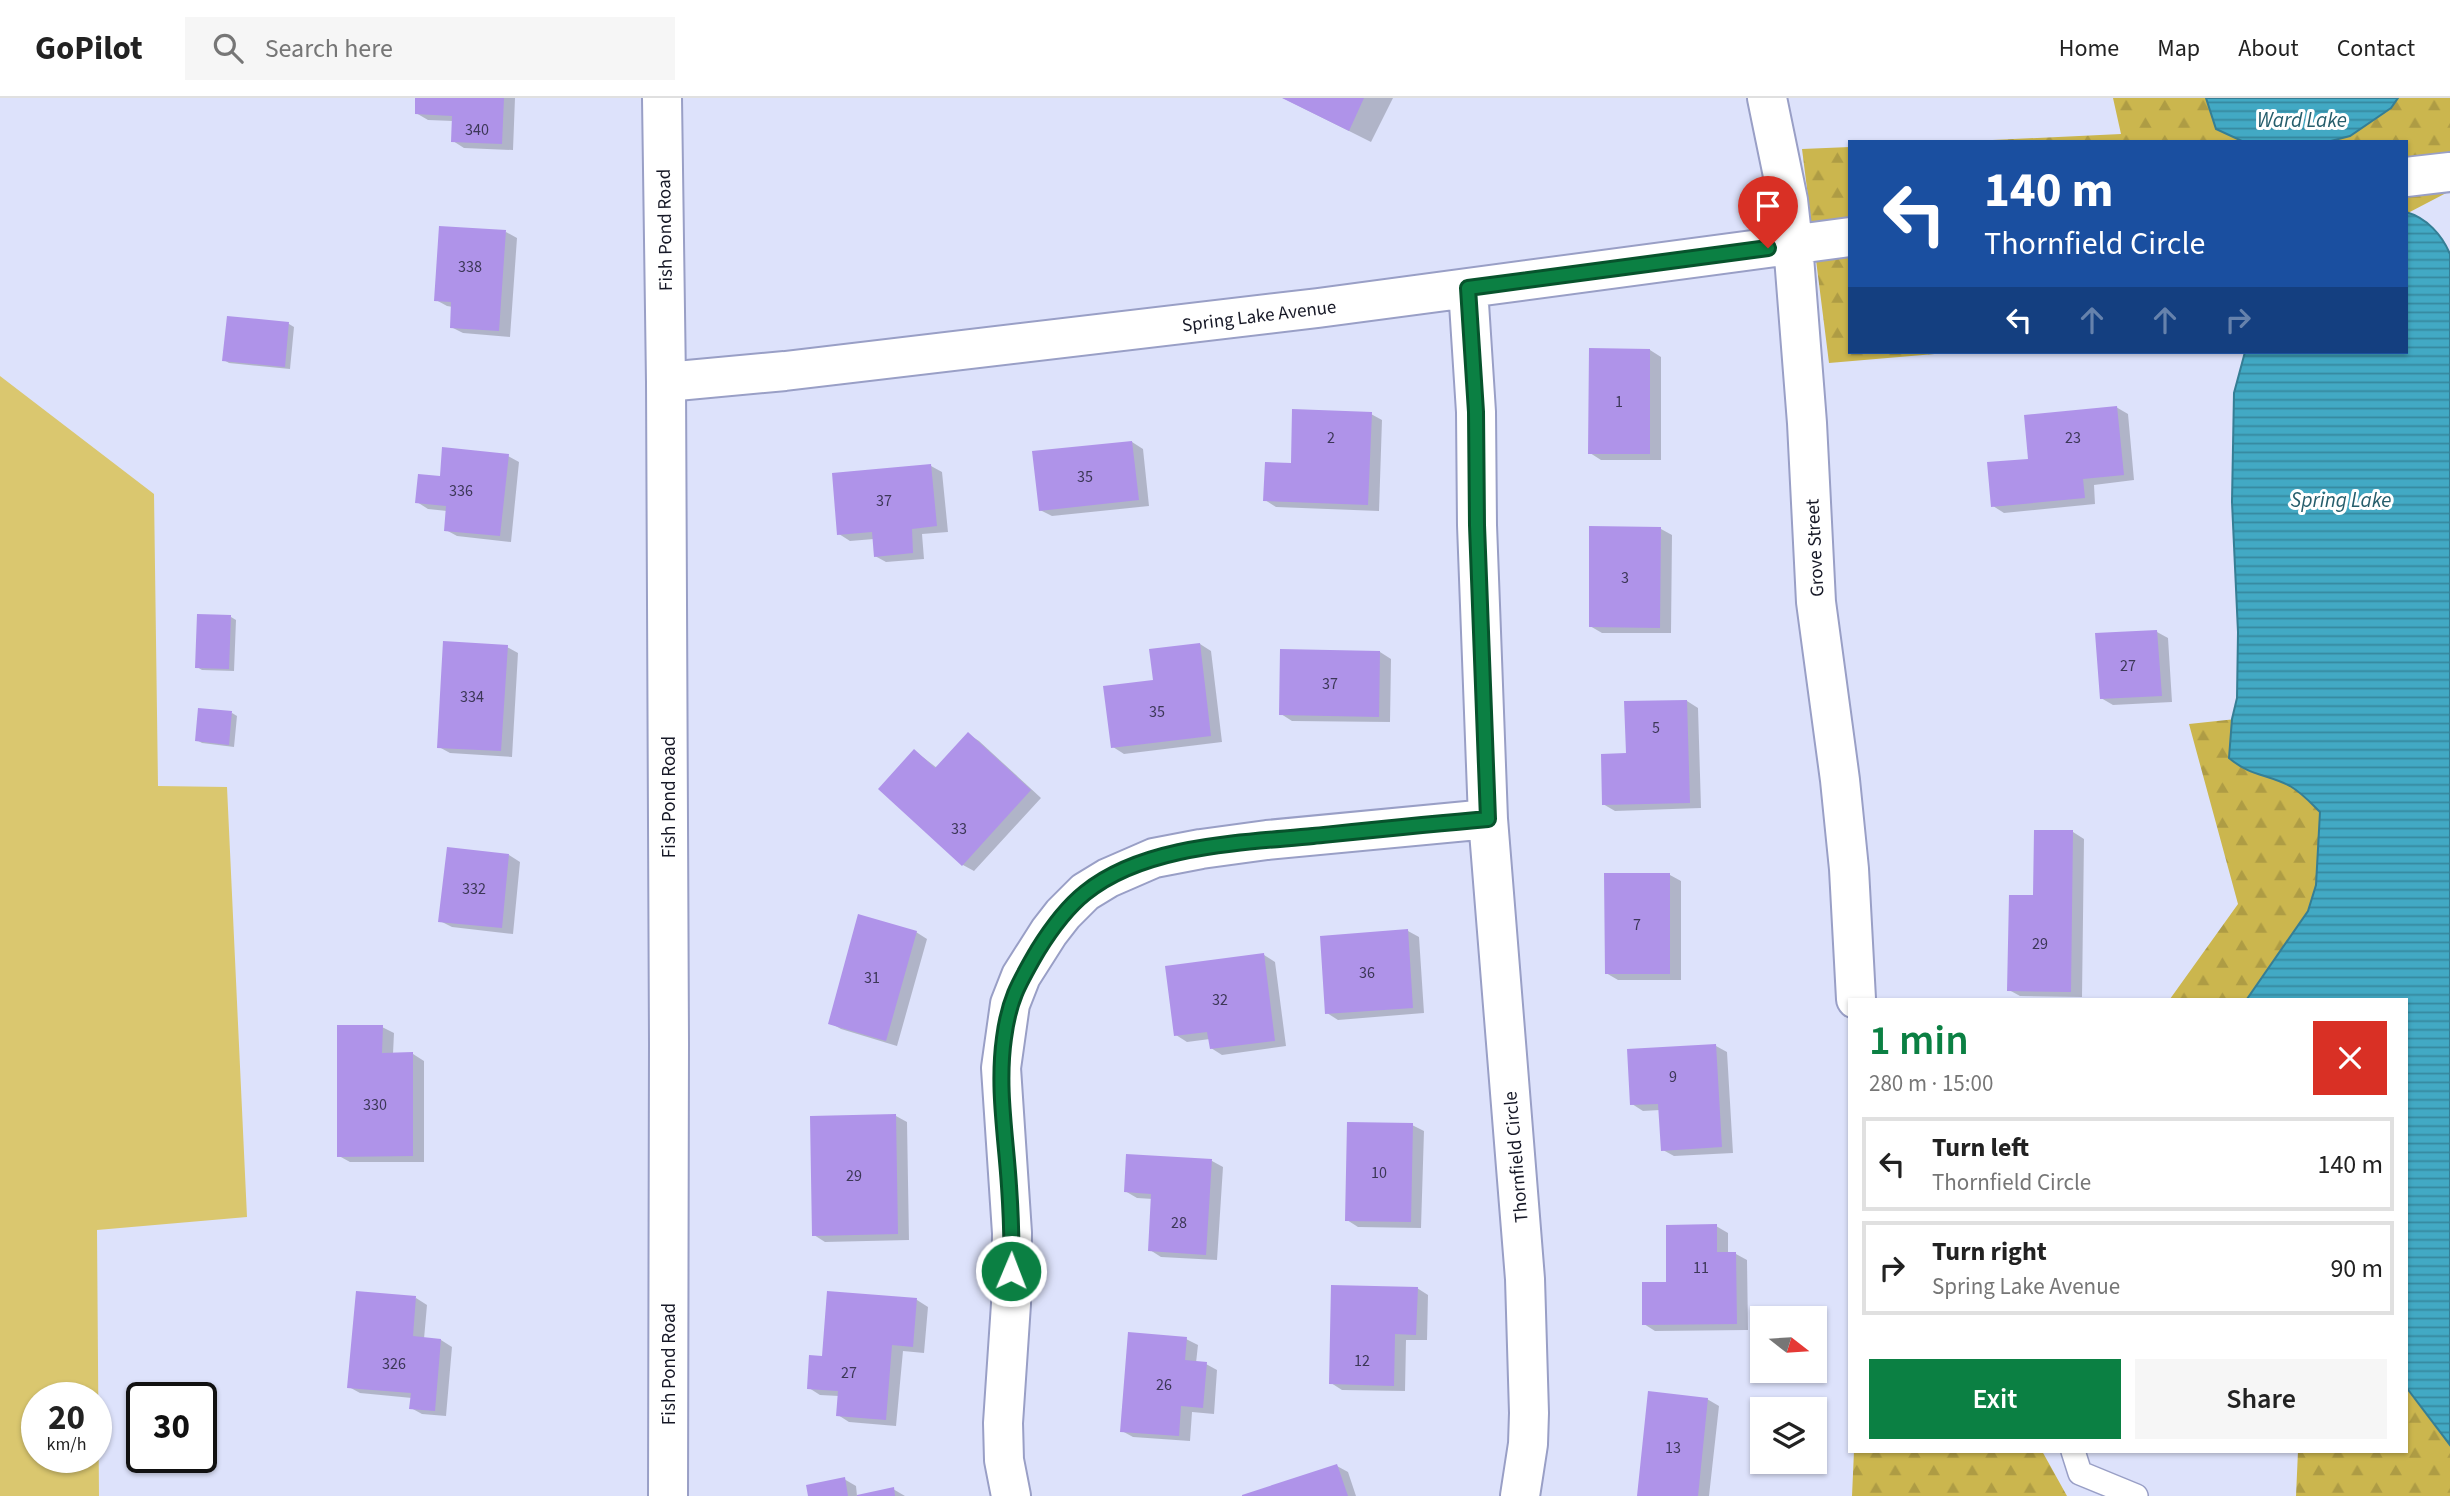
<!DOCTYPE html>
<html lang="en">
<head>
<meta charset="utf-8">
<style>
	:root { --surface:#fff; --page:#f6f6f6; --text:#222; --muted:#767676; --line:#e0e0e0; --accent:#0b8043 }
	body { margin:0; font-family:"Source Sans 3",sans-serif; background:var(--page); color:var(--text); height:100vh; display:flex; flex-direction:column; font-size:26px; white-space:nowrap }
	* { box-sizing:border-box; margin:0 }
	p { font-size:23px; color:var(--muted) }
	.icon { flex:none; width:38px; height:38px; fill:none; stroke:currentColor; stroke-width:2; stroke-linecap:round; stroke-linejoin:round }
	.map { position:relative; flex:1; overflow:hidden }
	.panel { position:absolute; left:1848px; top:900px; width:560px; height:455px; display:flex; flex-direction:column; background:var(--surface); border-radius:0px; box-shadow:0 2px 5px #0004 }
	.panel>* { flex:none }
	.guide { position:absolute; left:1848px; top:42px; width:560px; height:214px; border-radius:0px; box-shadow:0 2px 5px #0004; background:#1a4fa0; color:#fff; overflow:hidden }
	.needle { width:46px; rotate:107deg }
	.controls { position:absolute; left:1750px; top:1208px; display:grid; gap:14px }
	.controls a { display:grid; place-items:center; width:77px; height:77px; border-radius:0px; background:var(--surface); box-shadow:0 2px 5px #0004; font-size:35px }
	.speed { position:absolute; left:21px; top:1284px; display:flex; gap:14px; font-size:35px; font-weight:700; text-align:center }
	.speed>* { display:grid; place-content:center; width:91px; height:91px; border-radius:50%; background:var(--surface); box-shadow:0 2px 5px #0004; line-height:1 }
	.speed small { font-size:18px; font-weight:400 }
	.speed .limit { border:4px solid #111; border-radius:10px; background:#fff; color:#111 }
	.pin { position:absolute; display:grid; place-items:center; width:60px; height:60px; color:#fff; margin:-72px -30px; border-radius:50% 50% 50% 0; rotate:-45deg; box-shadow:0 0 7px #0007 }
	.pin .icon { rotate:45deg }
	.me { position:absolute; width:77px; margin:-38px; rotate:1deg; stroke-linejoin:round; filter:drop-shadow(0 0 5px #0008) }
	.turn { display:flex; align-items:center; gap:24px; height:147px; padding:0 21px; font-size:32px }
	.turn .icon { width:91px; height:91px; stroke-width:2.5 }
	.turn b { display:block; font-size:49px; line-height:60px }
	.lanes { display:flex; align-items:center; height:66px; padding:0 21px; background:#0003; justify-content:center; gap:35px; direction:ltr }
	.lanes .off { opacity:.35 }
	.round { display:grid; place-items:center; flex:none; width:74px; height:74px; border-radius:0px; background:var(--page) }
	.head { display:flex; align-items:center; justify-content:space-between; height:119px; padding:0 21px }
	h1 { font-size:42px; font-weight:600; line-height:52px; color:var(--accent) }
	.primary-button { display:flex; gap:14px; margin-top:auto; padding:14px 21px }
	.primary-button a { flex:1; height:80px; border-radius:0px; background:var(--accent); color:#fff; font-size:28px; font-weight:600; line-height:80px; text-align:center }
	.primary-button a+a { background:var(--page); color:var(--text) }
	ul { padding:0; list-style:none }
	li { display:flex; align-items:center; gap:21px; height:94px; margin:0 14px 10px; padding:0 7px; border:4px solid var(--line); border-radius:0px }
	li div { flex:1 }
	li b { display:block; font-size:26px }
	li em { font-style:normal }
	header { display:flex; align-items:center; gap:42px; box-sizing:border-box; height:98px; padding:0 35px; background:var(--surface); border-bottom:2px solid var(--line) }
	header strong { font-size:33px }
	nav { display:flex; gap:38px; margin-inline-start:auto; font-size:24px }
	.search { width:490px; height:63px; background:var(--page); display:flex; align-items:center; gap:18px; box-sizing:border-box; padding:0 24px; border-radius:0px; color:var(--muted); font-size:26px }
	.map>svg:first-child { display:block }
</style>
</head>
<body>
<header>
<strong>GoPilot</strong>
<div class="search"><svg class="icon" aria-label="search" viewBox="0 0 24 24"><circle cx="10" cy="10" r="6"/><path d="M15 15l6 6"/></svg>Search here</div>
<nav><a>Home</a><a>Map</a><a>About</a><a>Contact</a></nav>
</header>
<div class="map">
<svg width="2450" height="1398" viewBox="0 0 2450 1398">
	<defs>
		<pattern id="forest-firs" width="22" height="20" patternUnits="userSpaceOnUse" patternTransform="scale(1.75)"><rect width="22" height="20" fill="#cbb64e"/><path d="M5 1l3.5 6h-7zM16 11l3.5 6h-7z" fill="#ae9c44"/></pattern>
		<pattern id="water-rules" width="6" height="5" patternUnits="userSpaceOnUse" patternTransform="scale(1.75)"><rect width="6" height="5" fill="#42a9c4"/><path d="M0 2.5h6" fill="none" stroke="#36899f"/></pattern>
	</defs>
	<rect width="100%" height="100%" fill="#dde2fb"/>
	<path fill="#dac76f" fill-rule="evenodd" d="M0,278L154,396L158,688L227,689L247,1119L97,1132L99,1398H0ZM37,1300H96V1360H37Z"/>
	<path fill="url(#forest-firs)" d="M2113,0H2450V93L2406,116V44H1951L2121,36Z
		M1850,49V254H1958L1829,265L1802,51Z
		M2283,616L2356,733L2272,901H2170L2238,806L2189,626Z
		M2406,1031L2450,1238V1398H2296L2298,1353H2406Z
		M1854,1353H2042L2067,1398H1852Z"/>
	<path fill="url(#water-rules)" stroke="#357e95" stroke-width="2" d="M2206,0H2398L2391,10L2350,38L2327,44H2244L2216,31Z
		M2406,114C2427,120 2442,137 2450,156V1347L2406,1289V901H2247L2308,813L2316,787L2320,714C2310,704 2302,695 2290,688C2267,676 2250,678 2229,660L2232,621L2237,600L2238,534L2232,404L2234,295L2245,254H2406Z"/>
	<path fill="#0003" d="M417,0H515L513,52L464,50L453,43V23L428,22L416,15Z
		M1283,0H1393L1371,44Z
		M506,134L517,140L510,239L463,235L451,229L453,209L447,208L436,202Z
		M228,220L289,226L294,229L290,271L229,265L224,262Z
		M1650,252L1661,259V362H1601L1590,355Z
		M2116,309L2128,316L2134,382L2094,387L2095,406L2004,415L1993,408Z
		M1371,316L1382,322L1379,413L1276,409L1265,402L1292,367Z
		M1132,344L1143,351L1149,408L1052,418L1040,412Z
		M508,358L519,364L511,444L457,438L446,432L447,413L428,411L417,404L441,380Z
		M931,368L942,374L948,434L922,436L924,461L886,464L875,458L874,441L850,443L839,436Z
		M1661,431L1672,437L1671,535H1602L1590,528Z
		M231,519L236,522L234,573L202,572L197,569Z
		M2157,534L2168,540L2172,604L2113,607L2101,600Z
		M1200,546L1211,553L1222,644L1124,656L1113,649L1155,583Z
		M507,549L518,555L512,659L450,655L439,649Z
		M1380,554L1391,561L1390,624L1292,623L1281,616Z
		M1687,603L1698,610L1701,710L1615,713L1603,706L1627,657Z
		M232,615L237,618L234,649L202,645L197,642Z
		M968,636L979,643L1041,700L974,773L963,767L915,653L937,670Z
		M2073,734L2084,741L2082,899L2020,898L2009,892L2035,799Z
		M509,757L520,764L513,836L452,829L440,823Z
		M1670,777L1681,783V882H1618L1606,875Z
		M1408,833L1419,839L1424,915L1338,922L1327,915Z
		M916,834L927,841L897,948L841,931L830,925Z
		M1264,857L1275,864L1286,948L1222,957L1211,950L1210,941L1187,944L1176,937Z
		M382,929L394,935L393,956H413L424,963V1064H350L339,1058Z
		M1716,948L1727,954L1733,1055L1674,1058L1663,1052L1660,1012L1643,1013L1632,1006Z
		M896,1018L907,1024L909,1142L825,1144L814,1137Z
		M1412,1027L1424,1033L1421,1130L1358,1129L1347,1122Z
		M1212,1063L1223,1069L1217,1162L1161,1159L1150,1152L1153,1101L1137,1100L1125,1093Z
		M1716,1128L1728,1135V1156H1736L1747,1162L1748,1232L1655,1233L1644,1226L1668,1185Z
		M1417,1190L1428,1197L1427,1242H1406L1405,1293L1342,1292L1331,1285Z
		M829,1195L917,1202L928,1209L924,1255L903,1253L896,1328L849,1324L838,1317L839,1298L820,1297L809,1290L824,1259Z
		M416,1200L427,1207L424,1241L441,1242L452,1249L446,1318L422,1316L411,1310L412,1300L360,1295L349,1289Z
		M1186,1241L1198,1247L1196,1265L1206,1266L1217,1272L1214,1316L1192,1314L1190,1343L1133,1339L1122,1333Z
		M1707,1301L1719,1308L1709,1398H1639Z
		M1337,1368L1348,1374L1356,1398H1246Z
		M844,1381L856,1388L857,1398H810Z
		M893,1391L905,1398H860Z"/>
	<path fill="#af93e9" d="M415,0H504L502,46L451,44L452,18L415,16Z
		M1282,0H1364L1349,33Z
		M439,128L506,132L499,233L450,230L451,204L434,203Z
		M227,218L289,224L285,269L222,263Z
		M1589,250L1650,251V356H1588Z
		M2117,308L2124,377L2083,381L2085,400L1991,409L1987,364L2028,361L2024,317Z
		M1292,311L1372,314L1368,407L1263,403L1265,364L1291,365Z
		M1132,343L1139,402L1039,413L1032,353Z
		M442,349L509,356L500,438L444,433L446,408L415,405L418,376L440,378Z
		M931,366L937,428L912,431L913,455L874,459L872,434L837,437L832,375Z
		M1589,428L1661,429L1660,530L1589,529Z
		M197,516L231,517L229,571L195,570Z
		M2157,532L2162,598L2100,601L2095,535Z
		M443,543L508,547L501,653L437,650Z
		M1200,545L1211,638L1111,650L1103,588L1153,582L1149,551Z
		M1280,551L1380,553L1379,619L1279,617Z
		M1687,602L1690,705L1602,707L1601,656L1626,655L1624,603Z
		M198,610L232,613L229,647L195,643Z
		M968,634L1031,692L962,768L878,691L914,651L935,670Z
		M2034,732H2073L2071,894L2007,893L2009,797H2033Z
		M447,749L509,756L502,830L438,824Z
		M1604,775H1670V876H1605Z
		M858,816L917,833L886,943L828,926Z
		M1408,831L1413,910L1325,916L1320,838Z
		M1264,855L1275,943L1210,951L1207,934L1174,938L1165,868Z
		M337,927H383L382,955L413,954V1058L337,1059Z
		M1716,946L1722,1049L1661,1053L1658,1006L1630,1007L1627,951Z
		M896,1016L898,1136L812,1138L810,1018Z
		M1347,1024L1413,1025L1411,1124L1345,1123Z
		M1126,1056L1212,1061L1206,1157L1148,1153L1151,1096L1124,1094Z
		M1717,1126V1154H1736L1737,1226L1642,1227V1184H1666V1127Z
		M1331,1187L1418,1189L1416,1237L1395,1236L1394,1288L1329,1286Z
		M356,1193L416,1198L413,1238L441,1241L435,1313L409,1311L411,1295L347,1290Z
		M827,1193L917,1200L913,1249L892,1247L886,1322L836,1318L838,1293L807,1291L809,1257L822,1258Z
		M1128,1234L1187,1239L1185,1262L1207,1264L1203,1310L1181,1308L1179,1338L1120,1334Z
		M1648,1293L1708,1300L1698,1398H1637Z
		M1337,1366L1348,1398H1242V1397Z
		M845,1379L848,1398H808L806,1387Z
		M894,1389L895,1398H857V1397Z"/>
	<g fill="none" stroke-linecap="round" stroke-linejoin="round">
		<g stroke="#999fc6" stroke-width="26">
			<path id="service" d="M2073,1353L2080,1375L2136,1398"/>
		</g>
		<g stroke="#999fc6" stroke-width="42">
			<path id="minor" d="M1767,0L1788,102L1793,146L1807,325L1816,504L1840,682L1849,771L1856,901
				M2406,79L2450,74
				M1468,190L1476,314L1477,427L1488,721L1525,1181L1529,1315L1528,1346L1520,1398
				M666,284L785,273L1318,210L1850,139
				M1011,1398L1004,1362L1003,1325L1011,1206L1012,1135L1001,970L1010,906L1021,878L1049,834L1063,816L1085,794L1108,780L1154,760L1201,751L1267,742L1488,721"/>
		</g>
		<g stroke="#999fc6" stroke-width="42">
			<path id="tertiary" d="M662,0L666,284L669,946L668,1398"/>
		</g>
		<use href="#service" stroke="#fff" stroke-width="23"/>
		<use href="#minor" stroke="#fff" stroke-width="38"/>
		<use href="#tertiary" stroke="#fff" stroke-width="38"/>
	</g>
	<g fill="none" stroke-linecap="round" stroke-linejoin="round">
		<g stroke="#07532c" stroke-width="18">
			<path id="route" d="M1011,1173C1012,1145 1011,1117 1009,1088C1006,1039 997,990 1004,940C1009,901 1019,885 1038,852C1051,831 1065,811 1085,795C1144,747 1240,745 1313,738C1372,732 1430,726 1488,721L1477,427L1476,314L1468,190L1768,150"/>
		</g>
		<use href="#route" stroke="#0b8043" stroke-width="12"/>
	</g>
	<g text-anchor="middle" stroke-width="6" stroke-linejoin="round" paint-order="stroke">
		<g font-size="16" fill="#3c3757">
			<text x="477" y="37">340</text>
			<text x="470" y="174">338</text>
			<text x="1619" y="309">1</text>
			<text x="1331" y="345">2</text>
			<text x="2073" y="345">23</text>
			<text x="1085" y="384">35</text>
			<text x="461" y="398">336</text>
			<text x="884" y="408">37</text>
			<text x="1625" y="485">3</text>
			<text x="2128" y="573">27</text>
			<text x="1330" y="591">37</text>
			<text x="472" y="604">334</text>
			<text x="1157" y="619">35</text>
			<text x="1656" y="635">5</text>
			<text x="959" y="736">33</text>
			<text x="474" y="796">332</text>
			<text x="1637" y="832">7</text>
			<text x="2040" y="851">29</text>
			<text x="1367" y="880">36</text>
			<text x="872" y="885">31</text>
			<text x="1220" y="907">32</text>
			<text x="1673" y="984">9</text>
			<text x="375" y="1012">330</text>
			<text x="1379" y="1080">10</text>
			<text x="854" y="1083">29</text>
			<text x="1179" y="1130">28</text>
			<text x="1701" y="1175">11</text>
			<text x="1362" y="1268">12</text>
			<text x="394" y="1271">326</text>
			<text x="849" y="1280">27</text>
			<text x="1164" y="1292">26</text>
			<text x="1673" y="1355">13</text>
		</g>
		<g font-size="19" fill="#161826" stroke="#fff">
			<text transform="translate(664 132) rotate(-91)" y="7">Fish Pond Road</text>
			<text transform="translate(1259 217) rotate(-7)" y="7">Spring Lake Avenue</text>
			<text transform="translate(1814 450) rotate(-93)" y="7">Grove Street</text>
			<text transform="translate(668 699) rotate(-90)" y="7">Fish Pond Road</text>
			<text transform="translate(1515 1059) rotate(-95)" y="7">Thornfield Circle</text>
			<text transform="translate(668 1266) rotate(-90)" y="7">Fish Pond Road</text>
		</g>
		<g font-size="21" font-style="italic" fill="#265e6c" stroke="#fff">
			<text x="2302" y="29">Ward Lake</text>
			<text x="2341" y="409">Spring Lake</text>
		</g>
	</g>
</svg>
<div class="controls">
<a><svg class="needle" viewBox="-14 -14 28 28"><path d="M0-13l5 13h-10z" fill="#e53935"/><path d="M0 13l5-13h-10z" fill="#767676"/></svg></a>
<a><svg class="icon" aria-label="layers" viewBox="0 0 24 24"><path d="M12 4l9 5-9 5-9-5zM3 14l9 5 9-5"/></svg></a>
</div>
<div class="speed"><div>20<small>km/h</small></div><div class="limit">30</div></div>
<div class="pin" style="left:1768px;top:150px;background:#d93025"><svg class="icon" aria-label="arrive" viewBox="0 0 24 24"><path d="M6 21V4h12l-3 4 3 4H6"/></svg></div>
<svg class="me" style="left:1011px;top:1173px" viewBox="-20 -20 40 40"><circle r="17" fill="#0b8043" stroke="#fff" stroke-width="3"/><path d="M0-11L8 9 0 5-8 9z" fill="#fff"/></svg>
<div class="guide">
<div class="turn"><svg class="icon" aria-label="left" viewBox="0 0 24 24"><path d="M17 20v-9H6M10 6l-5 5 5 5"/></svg><div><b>140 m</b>Thornfield Circle</div></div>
<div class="lanes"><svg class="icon" aria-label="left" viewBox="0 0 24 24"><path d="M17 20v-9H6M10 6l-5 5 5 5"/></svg><svg class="icon off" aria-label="ahead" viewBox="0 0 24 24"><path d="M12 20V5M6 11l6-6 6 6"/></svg><svg class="icon off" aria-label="ahead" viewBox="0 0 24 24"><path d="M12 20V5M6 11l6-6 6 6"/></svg><svg class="icon off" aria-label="right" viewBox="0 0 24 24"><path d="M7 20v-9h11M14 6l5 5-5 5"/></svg></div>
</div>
<section class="panel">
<div class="head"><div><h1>1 min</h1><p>280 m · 15:00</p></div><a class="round" style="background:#d93025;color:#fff"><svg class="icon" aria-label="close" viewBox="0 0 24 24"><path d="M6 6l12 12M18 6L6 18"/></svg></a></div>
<ul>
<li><svg class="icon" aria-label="left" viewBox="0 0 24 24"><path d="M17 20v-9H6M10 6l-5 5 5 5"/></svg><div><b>Turn left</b><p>Thornfield Circle</p></div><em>140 m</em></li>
<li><svg class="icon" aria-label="right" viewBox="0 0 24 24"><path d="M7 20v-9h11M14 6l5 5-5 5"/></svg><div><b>Turn right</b><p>Spring Lake Avenue</p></div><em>90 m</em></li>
</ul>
<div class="primary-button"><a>Exit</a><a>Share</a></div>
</section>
</div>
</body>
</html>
